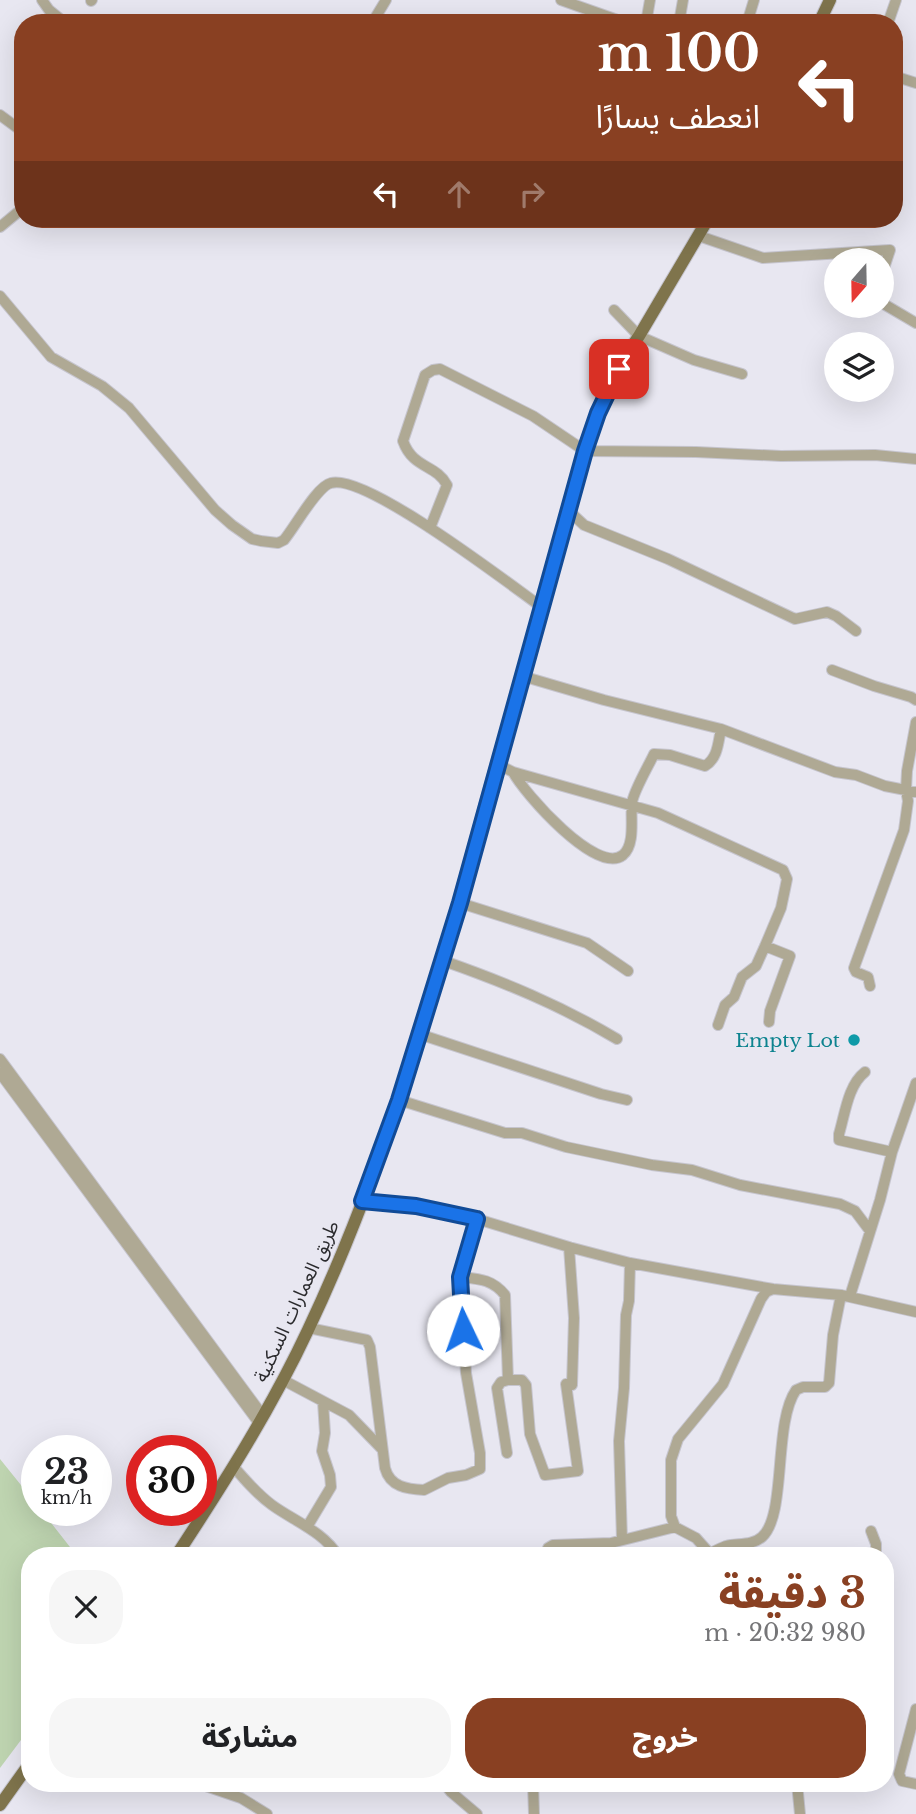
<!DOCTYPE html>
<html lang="ar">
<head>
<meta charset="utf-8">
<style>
	:root { --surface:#fff; --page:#f6f6f6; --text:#202124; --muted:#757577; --accent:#894022 }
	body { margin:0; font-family:"Libre Baskerville","Noto Sans Arabic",serif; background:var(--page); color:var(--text); direction:rtl; height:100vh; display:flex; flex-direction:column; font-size:26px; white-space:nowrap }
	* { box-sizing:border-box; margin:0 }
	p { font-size:23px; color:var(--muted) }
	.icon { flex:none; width:38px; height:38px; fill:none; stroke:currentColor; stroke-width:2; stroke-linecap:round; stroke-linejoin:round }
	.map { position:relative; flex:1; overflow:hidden; direction:ltr }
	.drawer { position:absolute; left:21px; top:1547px; width:873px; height:245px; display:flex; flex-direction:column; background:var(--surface); border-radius:28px; box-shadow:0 7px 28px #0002; direction:rtl }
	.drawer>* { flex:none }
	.top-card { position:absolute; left:14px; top:14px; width:889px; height:214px; border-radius:28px; box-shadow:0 7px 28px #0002; direction:rtl; background:#894022; color:#fff; overflow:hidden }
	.needle { width:46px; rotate:200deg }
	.fabs { position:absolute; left:824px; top:248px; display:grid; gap:14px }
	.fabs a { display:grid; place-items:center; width:70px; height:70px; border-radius:50%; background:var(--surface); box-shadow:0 7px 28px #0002; font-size:35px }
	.speed { position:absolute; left:21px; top:1435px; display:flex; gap:14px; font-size:35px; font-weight:700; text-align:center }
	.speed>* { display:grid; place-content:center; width:91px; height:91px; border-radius:50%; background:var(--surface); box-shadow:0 7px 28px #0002; line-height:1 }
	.speed small { font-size:18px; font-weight:400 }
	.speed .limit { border:10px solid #d22; background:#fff; color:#111 }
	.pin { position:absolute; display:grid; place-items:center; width:60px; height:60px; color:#fff; margin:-30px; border-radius:14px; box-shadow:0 4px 10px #0006 }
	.me { position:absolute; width:77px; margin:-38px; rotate:357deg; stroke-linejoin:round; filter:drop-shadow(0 0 5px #0008) }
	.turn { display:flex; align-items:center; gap:24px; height:147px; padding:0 28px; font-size:32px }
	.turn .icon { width:91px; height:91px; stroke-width:2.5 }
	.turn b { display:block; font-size:49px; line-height:60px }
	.lanes { display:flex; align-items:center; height:66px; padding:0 28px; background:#0003; justify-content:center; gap:35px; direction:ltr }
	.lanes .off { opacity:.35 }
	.round { display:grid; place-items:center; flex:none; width:74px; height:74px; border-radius:28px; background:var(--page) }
	.summary { display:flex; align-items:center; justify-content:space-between; height:119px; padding:0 28px }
	h1 { font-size:42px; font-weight:800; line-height:52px; color:var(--accent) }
	.button { display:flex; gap:14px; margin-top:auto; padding:14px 28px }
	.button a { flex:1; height:80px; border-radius:28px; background:var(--accent); color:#fff; font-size:28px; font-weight:800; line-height:80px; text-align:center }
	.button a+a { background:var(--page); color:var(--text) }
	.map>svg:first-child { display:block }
</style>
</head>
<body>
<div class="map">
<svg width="916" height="1814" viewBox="0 0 916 1814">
	<rect width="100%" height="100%" fill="#e8e7f1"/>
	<path fill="#bfd5b1" d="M0,1459L37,1505V1510H41L77,1556H30V1728L0,1768Z"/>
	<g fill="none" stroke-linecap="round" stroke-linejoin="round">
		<g stroke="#c6c5ce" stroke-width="12">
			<path id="minor" d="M42,0L49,10L65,23
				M561,0L626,23
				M91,1L92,0
				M372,23L386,0
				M646,23L650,0
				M679,23L683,0
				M747,23L754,0
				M888,23L896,0
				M894,76L916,83
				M0,115L23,132
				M0,227L23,208
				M699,236L763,258L890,250L882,274
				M0,296L51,357L102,386L129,408L215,510L232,525L252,539L261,541L278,543L284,540C295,527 317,486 331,483C366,473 509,584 543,608
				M882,303L916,323
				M614,310L639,336L694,360L742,374
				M569,511L584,525L668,559L795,619L827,612L836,616L856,631
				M430,528L447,485C436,464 413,469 403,441L425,375L433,370L440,369L533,416L585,451L696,452L781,456L875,455L916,459
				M832,670L874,686L911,697L916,700
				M522,676L604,700L721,729L835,772L856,775L885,786L916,792
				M497,764L513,772L658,813L783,870L787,879L785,889L781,908L765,946L756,966L742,977L734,997L725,1005L718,1025
				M513,772C524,793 597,876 623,855C636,844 630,816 632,803C633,792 649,765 654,754L670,755L705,766C718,758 718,743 721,729
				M460,903L587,943L628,971
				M765,946L790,956L770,1011L769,1022
				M441,960C504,982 560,1005 617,1039
				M870,986L868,977L856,972L854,968L904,830L908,801L906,790L907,771L916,722
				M419,1034L601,1094L627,1100
				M0,1059L263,1416
				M865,1072C848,1085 845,1114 839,1134V1140L892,1152
				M0,1073L259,1423
				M399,1100L505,1133H522L566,1147L652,1165L692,1170L740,1185L840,1204L855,1211L870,1231
				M362,1201L416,1206L477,1219L569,1247L630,1263L773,1289L841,1295L916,1312
				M460,1277C479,1279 492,1279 505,1295L508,1380H522L526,1385L530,1434L545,1475L578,1471L566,1384L572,1385L574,1318L569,1247
				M850,1296L880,1200L892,1152L916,1083
				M309,1328L367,1340L370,1347L385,1468C390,1487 407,1489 424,1490L448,1478L466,1475L480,1469V1453L466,1373L460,1277L477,1219
				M283,1380L349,1415L382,1449
				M507,1453L497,1388L501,1382L508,1380
				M233,1466C245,1480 257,1494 272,1505C294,1521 324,1532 338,1556
				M307,1527L331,1487L330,1475L322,1451L325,1433L323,1402
				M871,1531L876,1544V1556
				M622,1540L619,1441L624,1388L626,1315L629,1301L630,1263
				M711,1553C715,1551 721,1548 726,1546C738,1543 752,1546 762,1537C787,1515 773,1423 796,1390L803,1387H825L829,1383L833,1335L841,1295
				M545,1556L548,1548L553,1545L611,1543L675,1527
				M712,1556L696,1538L675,1527L671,1516V1460L678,1439L723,1384L761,1299L766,1292L773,1289
				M916,1709L899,1774L902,1781L916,1784
				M197,1783L241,1798L267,1814
				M444,1783L451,1792L477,1814
				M533,1783L534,1814
				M797,1783L800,1814"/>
		</g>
		<g stroke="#c6c5ce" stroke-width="14">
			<path id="major" d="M819,23L830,0
				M176,1556C224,1483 271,1409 308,1330C389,1159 439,976 488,795C520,680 556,566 585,451C599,411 614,370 639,336L708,219
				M0,1805L30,1763"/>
		</g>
		<use href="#minor" stroke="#afa994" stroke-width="10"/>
		<use href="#major" stroke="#7f744c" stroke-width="12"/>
	</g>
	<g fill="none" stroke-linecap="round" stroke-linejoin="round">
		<g stroke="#114b97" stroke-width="18">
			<path id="route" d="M463,1330L460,1277L477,1219L416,1206L362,1201L399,1100L460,903L585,451L598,413L619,369"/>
		</g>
		<use href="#route" stroke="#1a73e8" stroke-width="12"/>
	</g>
	<circle fill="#0f9aa8" stroke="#e8e7f1" stroke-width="2.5" cx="854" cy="1040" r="7"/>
	<g text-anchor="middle" stroke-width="5" stroke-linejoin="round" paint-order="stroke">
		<g font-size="19" fill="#0d838f" stroke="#e8e7f1" text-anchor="end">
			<text x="840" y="1047">Empty Lot</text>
		</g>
		<g font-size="19" fill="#2b2b2e" stroke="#e8e7f1">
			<text transform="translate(296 1301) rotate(-65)" y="7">طريق العمارات السكنية</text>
		</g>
	</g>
</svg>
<div class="fabs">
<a><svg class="needle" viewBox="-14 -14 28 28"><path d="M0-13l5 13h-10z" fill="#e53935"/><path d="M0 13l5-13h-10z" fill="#757577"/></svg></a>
<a><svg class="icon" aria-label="layers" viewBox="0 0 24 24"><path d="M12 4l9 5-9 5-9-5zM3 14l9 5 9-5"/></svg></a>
</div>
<div class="speed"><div>23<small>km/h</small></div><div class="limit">30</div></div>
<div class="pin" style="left:619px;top:369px;background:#d93025"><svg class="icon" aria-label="arrive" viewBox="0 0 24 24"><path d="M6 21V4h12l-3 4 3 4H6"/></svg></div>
<svg class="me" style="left:463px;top:1330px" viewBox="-20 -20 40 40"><circle r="19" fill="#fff"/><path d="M0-13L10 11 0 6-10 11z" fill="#1a73e8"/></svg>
<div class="top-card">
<div class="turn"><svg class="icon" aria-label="left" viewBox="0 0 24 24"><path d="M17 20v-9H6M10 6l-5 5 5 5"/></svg><div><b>100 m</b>انعطف يسارًا</div></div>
<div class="lanes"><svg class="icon" aria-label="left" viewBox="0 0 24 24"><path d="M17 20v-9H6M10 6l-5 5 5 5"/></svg><svg class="icon off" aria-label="ahead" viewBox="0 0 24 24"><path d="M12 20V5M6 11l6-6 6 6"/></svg><svg class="icon off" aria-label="right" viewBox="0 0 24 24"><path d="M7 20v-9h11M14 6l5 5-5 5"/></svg></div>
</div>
<section class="drawer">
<div class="summary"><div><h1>3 دقيقة</h1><p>980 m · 20:32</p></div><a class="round"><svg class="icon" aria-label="close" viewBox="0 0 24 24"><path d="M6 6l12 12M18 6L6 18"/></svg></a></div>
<div class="button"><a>خروج</a><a>مشاركة</a></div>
</section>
</div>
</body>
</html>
